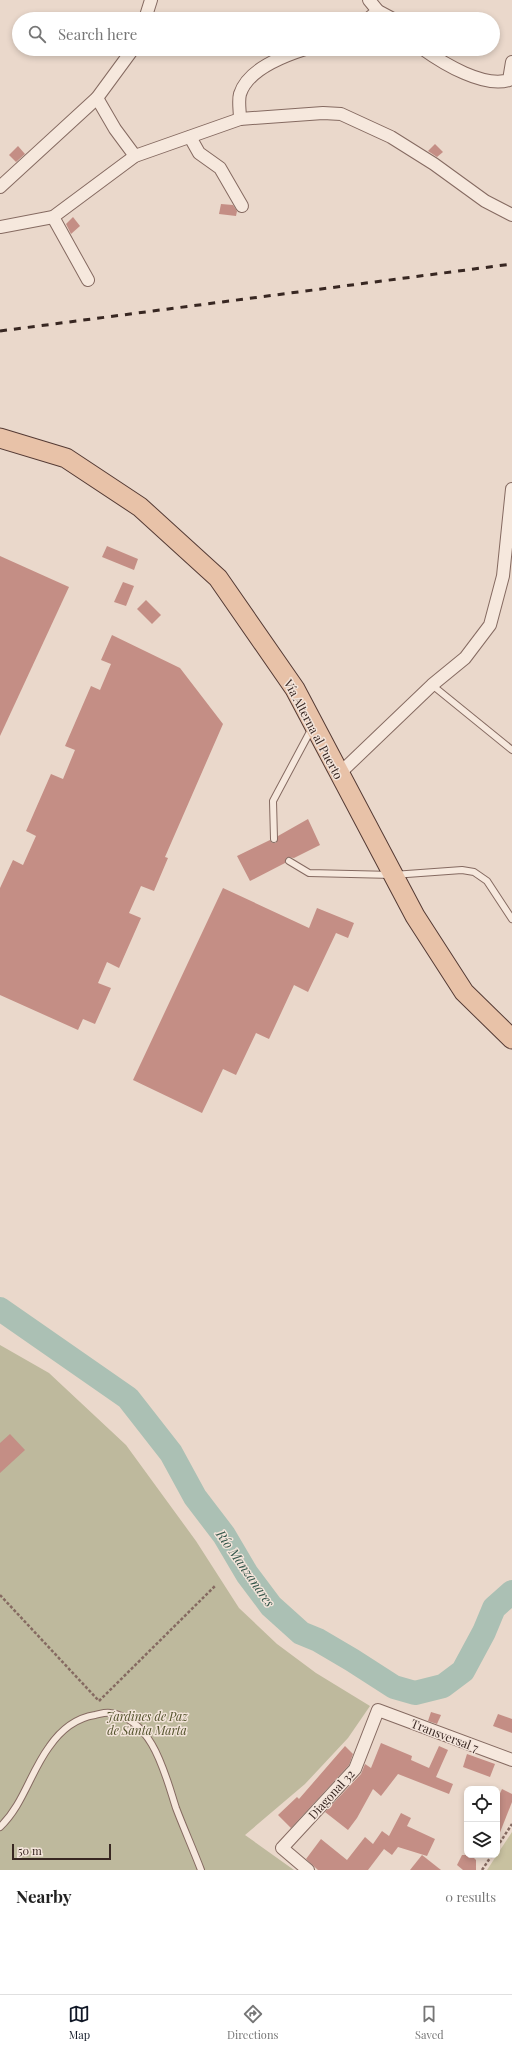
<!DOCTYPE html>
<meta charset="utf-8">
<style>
body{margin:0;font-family:"Playfair Display",serif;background:#f2f2f2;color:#222}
.controls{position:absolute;right:12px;bottom:12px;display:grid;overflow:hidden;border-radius:8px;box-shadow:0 2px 6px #0003}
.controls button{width:36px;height:36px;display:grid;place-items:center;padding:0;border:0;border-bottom:1px solid #e0e0e0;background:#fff;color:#222;font:20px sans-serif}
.scale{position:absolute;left:12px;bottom:10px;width:99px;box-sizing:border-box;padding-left:4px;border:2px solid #382722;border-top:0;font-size:11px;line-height:14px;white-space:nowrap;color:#382722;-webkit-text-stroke:3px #f3e4da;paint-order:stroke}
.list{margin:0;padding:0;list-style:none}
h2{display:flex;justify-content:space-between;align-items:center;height:52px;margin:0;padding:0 16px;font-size:17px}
h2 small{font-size:13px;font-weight:400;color:#767676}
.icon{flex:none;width:22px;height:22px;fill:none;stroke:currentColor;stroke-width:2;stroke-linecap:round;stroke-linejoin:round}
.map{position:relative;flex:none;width:512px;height:1870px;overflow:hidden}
.search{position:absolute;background:#fff;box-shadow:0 2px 6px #0003;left:12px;right:12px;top:12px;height:44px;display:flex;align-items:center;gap:10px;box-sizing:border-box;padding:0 14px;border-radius:22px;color:#767676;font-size:15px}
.sheet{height:124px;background:#fff}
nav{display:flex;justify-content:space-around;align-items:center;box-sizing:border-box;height:56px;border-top:1px solid #e0e0e0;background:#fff;font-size:11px;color:#767676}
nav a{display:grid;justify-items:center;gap:2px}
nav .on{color:#111827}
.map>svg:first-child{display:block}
.green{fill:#c8c1a0}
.cemetery{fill:#beb99d}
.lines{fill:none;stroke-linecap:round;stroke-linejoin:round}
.river{stroke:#abc0b4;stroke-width:24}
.building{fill:#c48e85}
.service-casing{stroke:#856a61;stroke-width:8}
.minor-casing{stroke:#856a61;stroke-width:14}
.primary-casing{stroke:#543a34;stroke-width:21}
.path{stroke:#856a61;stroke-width:2.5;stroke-dasharray:3 2;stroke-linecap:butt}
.service{stroke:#f6e8dd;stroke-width:6}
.minor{stroke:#f6e8dd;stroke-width:12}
.primary{stroke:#e8c2a8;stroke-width:19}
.rail{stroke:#382722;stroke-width:3;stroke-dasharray:7 7;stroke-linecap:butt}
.labels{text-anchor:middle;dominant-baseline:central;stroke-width:3;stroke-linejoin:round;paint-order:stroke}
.street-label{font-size:12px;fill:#382722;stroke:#f3e4da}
.park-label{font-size:12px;font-style:italic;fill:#52512b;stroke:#f3e4da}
.water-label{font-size:13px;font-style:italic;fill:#34564a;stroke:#f3e4da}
</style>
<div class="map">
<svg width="512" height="1870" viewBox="0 0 512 1870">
<rect width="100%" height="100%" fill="#ead8cb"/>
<polygon class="green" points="512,1832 512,1870 487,1870"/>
<polygon class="cemetery" points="0,1345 49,1373 126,1445 196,1541 239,1608 277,1644 316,1673 370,1706 348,1738 305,1784 245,1835 294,1870 0,1870"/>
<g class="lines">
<polyline class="river" points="0,1309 128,1398 171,1453 195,1497 224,1535 247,1574 271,1606 301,1633 318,1640 352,1660 394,1687 415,1693 443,1686 463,1671 484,1632 494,1608 512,1592"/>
</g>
<g class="building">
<polygon points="435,144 443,152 437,157 428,151"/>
<polygon points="18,146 25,154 16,162 9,155"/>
<polygon points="221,204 233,205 237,211 236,216 219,214"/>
<polygon points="73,217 80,226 71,234 66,224"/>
<polygon points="107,546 138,559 134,570 102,557"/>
<polygon points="0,556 69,587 0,736"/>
<polygon points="123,582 134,586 126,606 114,602"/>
<polygon points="146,600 161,615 152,624 137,609"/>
<polygon points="112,635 180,668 223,724 165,857 168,858 154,891 141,886 129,913 141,918 119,968 107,962 98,983 111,988 95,1024 83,1019 78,1030 0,995 0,888 13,860 23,865 36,836 26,831 51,774 63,779 75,750 65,746 91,686 100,690 111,664 101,660"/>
<polygon points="308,819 320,845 294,858 287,857 285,863 250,881 237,856 270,840 272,843 276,843 278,836"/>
<polygon points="223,888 309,928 317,908 354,923 348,938 336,933 308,992 294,985 269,1039 256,1033 236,1075 223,1069 202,1113 133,1080"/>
<polygon points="10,1434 25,1450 0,1473 0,1443"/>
<polygon points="431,1712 441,1715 437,1724 428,1721"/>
<polygon points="498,1714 512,1719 512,1733 493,1726"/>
<polygon points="381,1743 412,1756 411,1760 429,1768 439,1746 448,1750 436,1777 453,1784 449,1794 398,1774 381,1796 373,1789 357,1818 348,1830 325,1812 361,1774 365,1764 371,1768"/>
<polygon points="345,1746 353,1754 349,1765 291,1828 278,1815 297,1797 299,1799"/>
<polygon points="467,1754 495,1764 490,1777 463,1767"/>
<polygon points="502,1789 512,1794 512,1802 497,1840 497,1800"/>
<polygon points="401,1813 411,1818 407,1826 435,1839 427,1856 398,1847 392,1855 384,1849 368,1870 318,1870 306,1859 321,1839 347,1860 365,1837 373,1844 382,1831 389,1836"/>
<polygon points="422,1855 441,1870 410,1870"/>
<polygon points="462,1855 471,1855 476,1860 476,1870 463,1870 457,1865"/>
</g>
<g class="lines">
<g class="service-casing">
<g id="service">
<polyline points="432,685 512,750"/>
<polyline points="274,839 273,801 312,728"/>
<polyline points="289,861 309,873 393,875 462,870 474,872 487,881 512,919"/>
<path d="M 0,1827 C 23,1805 30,1773 49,1747 C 60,1731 76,1718 95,1715 C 100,1714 106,1712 110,1713 C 153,1719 165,1774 176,1808 C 184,1829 193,1849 201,1870"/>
</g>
</g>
<g class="minor-casing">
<g id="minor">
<polyline points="369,0 378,11 393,19"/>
<polyline points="145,19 151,0"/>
<polyline points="368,19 378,11"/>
<path d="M 423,49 C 444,64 484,88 509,80 L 512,62"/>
<polyline points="97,98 115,129 135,156"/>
<path d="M 240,119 C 240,111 238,101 240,94 C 248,69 283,56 305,49"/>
<polyline points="190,137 199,153 220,168 242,206"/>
<polyline points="0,187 97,98 133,49"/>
<polyline points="53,217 88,280"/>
<polyline points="0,227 53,217 135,156 240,119 323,113 341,114 391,137 434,164 485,201 512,215"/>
<polyline points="339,774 432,685 465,658 490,625 503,576 512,489"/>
<polyline points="308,1870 282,1848 355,1769 378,1710 512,1760"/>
</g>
</g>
<g class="primary-casing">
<polyline id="primary" points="0,438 66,458 140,507 218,578 295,689 415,916 464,992 512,1039"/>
</g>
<g class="path">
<polyline points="0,1595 99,1701"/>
<polyline points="99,1701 215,1586"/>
<polyline points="497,1847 512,1824"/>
<polyline points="482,1870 492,1855"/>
</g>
<use href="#service" class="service"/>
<use href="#minor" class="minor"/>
<use href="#primary" class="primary"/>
<polyline class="rail" points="0,331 512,264"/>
</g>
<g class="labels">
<g class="street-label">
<text transform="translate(314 729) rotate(62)">Vía Alterna al Puerto</text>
<text transform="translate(445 1735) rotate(21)">Transversal 7</text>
<text transform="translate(331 1794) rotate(-48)">Diagonal 32</text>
</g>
<g class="park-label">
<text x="147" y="1716">Jardines de Paz<tspan x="147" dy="14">de Santa Marta</tspan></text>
</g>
<g class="water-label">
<text transform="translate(246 1568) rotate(55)">Río Manzanares</text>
</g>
</g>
</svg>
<div class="controls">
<button><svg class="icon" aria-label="locate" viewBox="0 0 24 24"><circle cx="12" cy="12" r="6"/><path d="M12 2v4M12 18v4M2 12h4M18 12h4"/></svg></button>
<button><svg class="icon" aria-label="layers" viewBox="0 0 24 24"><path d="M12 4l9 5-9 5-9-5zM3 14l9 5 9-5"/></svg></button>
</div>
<div class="scale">50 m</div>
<div class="search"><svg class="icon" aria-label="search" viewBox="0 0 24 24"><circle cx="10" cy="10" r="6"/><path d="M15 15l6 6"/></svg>Search here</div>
</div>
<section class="sheet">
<h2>Nearby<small>0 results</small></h2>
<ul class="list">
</ul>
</section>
<nav>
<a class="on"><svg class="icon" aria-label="map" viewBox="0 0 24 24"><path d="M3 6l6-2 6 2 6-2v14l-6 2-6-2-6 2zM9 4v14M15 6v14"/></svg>Map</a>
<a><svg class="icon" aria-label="directions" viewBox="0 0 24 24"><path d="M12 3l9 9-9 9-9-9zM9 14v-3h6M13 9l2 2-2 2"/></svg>Directions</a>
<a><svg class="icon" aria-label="saved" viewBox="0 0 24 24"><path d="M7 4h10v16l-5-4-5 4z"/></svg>Saved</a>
</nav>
